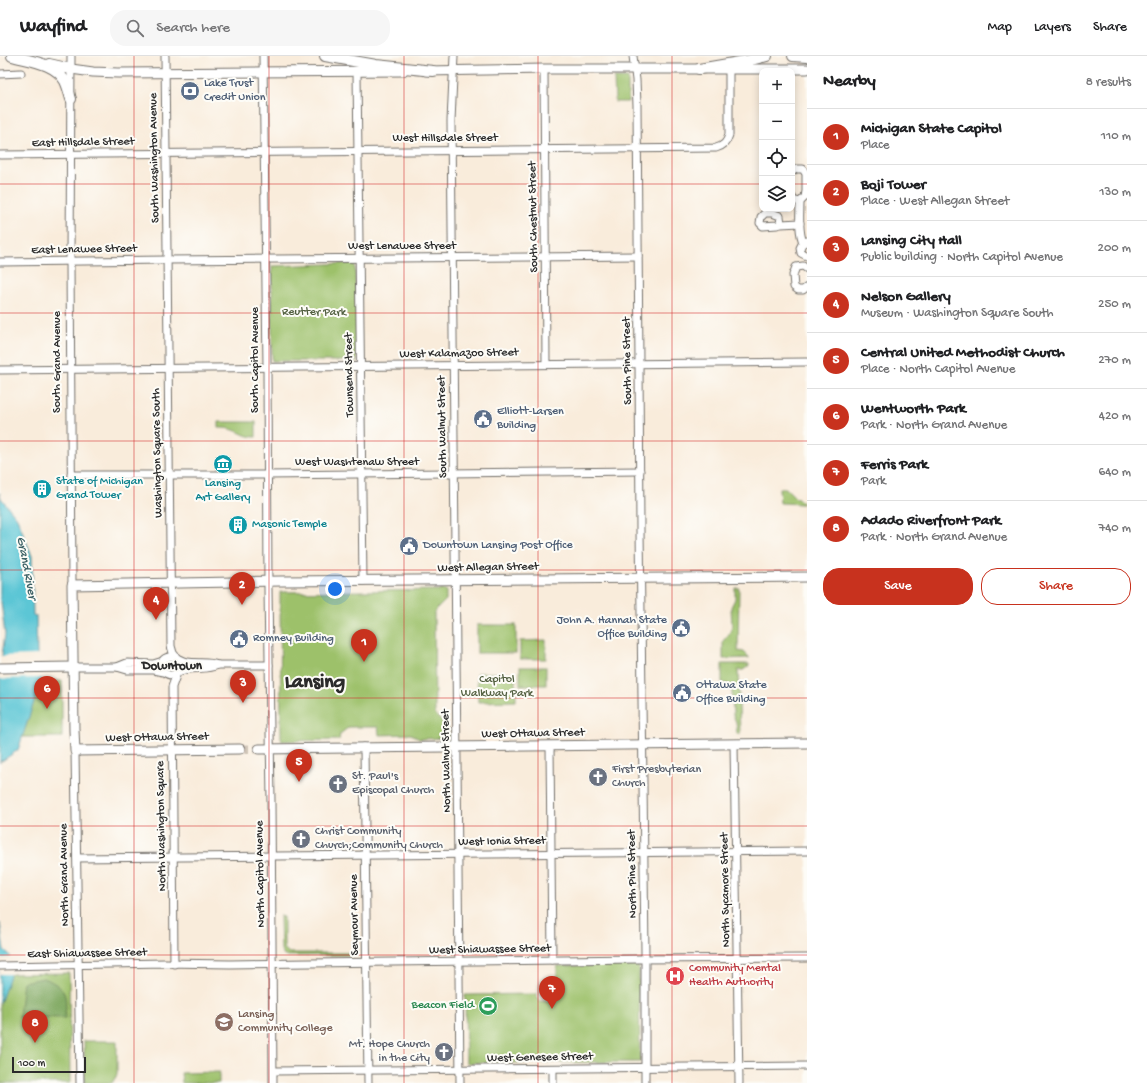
<!DOCTYPE html>
<meta charset="utf-8">
<style>
body{margin:0;font-family:"Gochi Hand",sans-serif;background:#f6f6f6;color:#202124}
.controls{position:absolute;right:12px;top:12px;display:grid;overflow:hidden;border-radius:8px;box-shadow:0 2px 10px #0003}
.controls button{width:36px;height:36px;display:grid;place-items:center;padding:0;border:0;border-bottom:1px solid #e0e0e0;background:#fff;color:#202124;font:20px sans-serif}
.scale{position:absolute;left:12px;bottom:10px;width:74px;box-sizing:border-box;padding-left:4px;border:2px solid #2b2b2b;border-top:0;font-size:11px;line-height:14px;white-space:nowrap;color:#2b2b2b;-webkit-text-stroke:3px #fdfcf7;paint-order:stroke}
.you{position:absolute;left:335px;top:533px;width:14px;height:14px;margin:-10px;border:3px solid #fff;border-radius:50%;background:#1a73e8;box-shadow:0 0 0 6px #1a73e833}
.badge{display:grid;place-items:center;width:26px;height:26px;border-radius:50%;background:#c8321e;color:#fff;font-size:13px;font-weight:700}
.pin{position:absolute;translate:-50% -33px;filter:drop-shadow(0 1px 2px #0008)}
.pin::after{content:'';position:absolute;top:21px;width:14px;height:12px;background:inherit;clip-path:polygon(0 0,100% 0,50% 100%)}
.list{margin:0;padding:0;list-style:none}
h2{display:flex;justify-content:space-between;align-items:center;height:52px;margin:0;padding:0 16px;font-size:17px}
h2 small{font-size:13px;font-weight:400;color:#757577}
.list li{display:grid;grid-template-columns:26px 1fr auto;gap:12px;align-items:center;box-sizing:border-box;height:56px;padding:0 16px;border-top:1px solid #e0e0e0}
.list b{display:block;font-size:15px;white-space:nowrap}
.list p{margin:0;font-size:13px;white-space:nowrap;color:#757577}
.list em{font-size:13px;font-style:normal;color:#757577}
.actions{display:flex;gap:8px;padding:12px 16px}
.actions a{flex:1;padding:9px 0;border:1px solid #c8321e;border-radius:16px;text-align:center;font-size:14px;color:#c8321e}
.actions .main{background:#c8321e;color:#fff}
.icon{flex:none;width:22px;height:22px;fill:none;stroke:currentColor;stroke-width:2;stroke-linecap:round;stroke-linejoin:round}
.map{position:relative;flex:none;width:807px;height:1027px;overflow:hidden}
header{display:flex;align-items:center;gap:24px;box-sizing:border-box;height:56px;padding:0 20px;background:#fff;border-bottom:1px solid #e0e0e0}
header strong{font-size:19px}
nav{display:flex;gap:22px;margin-inline-start:auto;font-size:14px}
.search{width:280px;height:36px;background:#f6f6f6;display:flex;align-items:center;gap:10px;box-sizing:border-box;padding:0 14px;border-radius:16px;color:#757577;font-size:15px}
main{display:flex}
aside{flex:1;background:#fff}
.map>svg:first-child{display:block}
.green{fill:#9dc16a;stroke:#64764a}
.forest{fill:#7ea75e;stroke:#546944}
.water{fill:#5bc6d5;stroke:#437880}
.pier{fill:#f9ecdb}
.lines{fill:none;stroke-linecap:round;stroke-linejoin:round}
.major-tunnel{stroke:#d0c5b8;stroke-width:9;stroke-dasharray:9 4.5;stroke-linecap:butt}
.minor-casing{stroke:#736f69;stroke-width:9}
.major-casing{stroke:#736f69;stroke-width:11}
.highway-casing{stroke:#736f69;stroke-width:12}
.minor{stroke:#fff;stroke-width:7}
.major{stroke:#fff;stroke-width:9}
.highway{stroke:#fff;stroke-width:10}
.grid{fill:none;stroke:#d62828;stroke-width:1;stroke-opacity:0.55}
.labels{text-anchor:middle;dominant-baseline:central;stroke-width:4;stroke-linejoin:round;paint-order:stroke}
.service-label{font-size:12px;fill:#4e5e75;stroke:#fdfcf7;text-anchor:start}
.street-label{font-size:12px;fill:#2b2b2b;stroke:#fdfcf7}
.park-label{font-size:12px;fill:#536041;stroke:#fdfcf7}
.culture-label{font-size:12px;fill:#0d838f;stroke:#fdfcf7;text-anchor:start}
.worship-label{font-size:12px;fill:#5b616d;stroke:#fdfcf7;text-anchor:start}
.health-label{font-size:12px;fill:#be3a42;stroke:#fdfcf7;text-anchor:start}
.leisure-label{font-size:12px;fill:#27864d;stroke:#fdfcf7;text-anchor:end}
.education-label{font-size:12px;fill:#785e54;stroke:#fdfcf7;text-anchor:start}
.water-label{font-size:13px;font-style:italic;fill:#3c6166;stroke:#fdfcf7}
.neighbourhood-label{font-size:13px;font-weight:bold;fill:#2b2b2b;stroke:#fdfcf7}
.town-label{font-size:20px;font-weight:bold;fill:#2b2b2b;stroke:#fdfcf7}
</style>
<header>
<strong>Wayfind</strong>
<div class="search"><svg class="icon" aria-label="search" viewBox="0 0 24 24"><circle cx="10" cy="10" r="6"/><path d="M15 15l6 6"/></svg>Search here</div>
<nav><a>Map</a><a>Layers</a><a>Share</a></nav>
</header>
<main>
<div class="map">
<svg width="807" height="1027" viewBox="0 0 807 1027">
<rect width="100%" height="100%" fill="#fdfcf7"/>
<filter id="ink" filterUnits="userSpaceOnUse"><feTurbulence type="fractalNoise" baseFrequency=".025" numOctaves="2"/><feDisplacementMap in="SourceGraphic" scale="8" xChannelSelector="R" yChannelSelector="G"/><feConvolveMatrix kernelMatrix="1 2 1 2 8 2 1 2 1" color-interpolation-filters="sRGB"/></filter>
<filter id="wash" filterUnits="userSpaceOnUse"><feTurbulence type="fractalNoise" baseFrequency=".012" numOctaves="4" result="noise"/><feDisplacementMap in="SourceGraphic" scale="16" xChannelSelector="R" yChannelSelector="G"/><feGaussianBlur stdDeviation="0.9" result="paint"/><feColorMatrix in="noise" values="0 0 0 0 0 0 0 0 0 0 0 0 0 0 0 0 0 1.4 0 .05"/><feComposite in="paint" operator="in"/></filter>
<g filter="url(#wash)">
<rect width="100%" height="100%" fill="#f9ecdb"/>
<g class="green">
<polygon points="614,22 628,22 628,46 615,46"/>
<polygon points="355,207 357,305 272,305 272,210"/>
<path d="M 219,366 L 256,366 L 256,381 C 244,381 240,375 230,373 C 226,372 223,372 219,372 Z"/>
<polygon points="779,432 786,432 796,442 803,446 802,448 780,447"/>
<polygon points="735,532 739,532 738,595 744,596 749,601 749,602 723,603 723,585 729,578 732,571 731,551 735,543"/>
<polygon points="446,534 446,544 434,556 435,659 448,671 449,682 419,683 411,678 379,679 378,671 349,671 340,678 339,684 281,685 280,536"/>
<rect x="477" y="569" width="39" height="28"/>
<polygon points="546,584 546,603 520,603 520,585"/>
<polygon points="722,608 749,608 749,610 743,614 738,614 740,678 737,678 736,666 733,659 732,636 729,629 722,626"/>
<rect x="520" y="611" width="26" height="18"/>
<polygon points="477,617 516,617 516,645 478,646"/>
<polygon points="41,625 62,625 62,681 22,681"/>
<polygon points="280,860 284,861 284,892 289,897 351,897 352,899 284,900 281,895"/>
<polygon points="639,909 640,1006 466,1007 465,939 537,938 537,942 540,945 557,946 557,910"/>
<polygon points="69,917 70,1027 0,1027 0,947 10,918"/>
<polygon points="84,985 117,985 117,1019 112,1027 85,1027"/>
<polygon points="220,1016 219,1019 219,1027 182,1027 181,1017"/>
</g>
<path class="forest" d="M 44,922 C 67,932 67,938 65,962 L 19,961 L 23,926 Z"/>
<g class="water">
<polygon points="0,437 1,442 17,462 32,500 33,559 36,560 37,599 41,625 18,694 2,705 1,704 0,707 0,614 5,578 1,545 0,543"/>
<polygon points="0,867 4,894 10,899 10,920 0,947"/>
</g>
<g class="pier">
<polygon points="39,599 43,624 41,624 41,622 0,623 0,600"/>
<polygon points="12,901 12,918 0,918 0,902"/>
</g>
</g>
<g filter="url(#ink)">
<g class="lines">
<polyline class="major-tunnel" points="240,693 259,693"/>
<g class="minor-casing">
<g id="minor">
<polyline points="71,0 70,205 72,529"/>
<polyline points="165,0 171,590 173,597 177,602"/>
<polyline points="263,0 267,311 268,533 271,745 273,1027"/>
<polyline points="454,0 451,65 460,1027"/>
<polyline points="633,0 636,24 637,49 639,307 640,474 645,896 645,1027"/>
<polyline points="544,13 546,308"/>
<polyline points="357,16 363,525"/>
<polyline points="0,18 21,17"/>
<path d="M 0,99 L 716,92 C 724,90 727,86 729,79 L 729,13"/>
<path d="M 792,116 L 796,113 L 803,113 L 806,118 L 806,135 L 805,141 L 800,146 C 800,158 798,175 803,186"/>
<polyline points="792,141 793,144 800,146"/>
<polyline points="781,168 780,160 772,157 765,157 761,161 760,167 763,170 777,169 781,168 800,167"/>
<polyline points="807,185 802,188 800,192 801,197 807,200"/>
<polyline points="0,206 167,204 638,200"/>
<polyline points="807,213 803,210 796,211 793,219 794,231 798,234 803,234 807,231"/>
<polyline points="0,314 807,306"/>
<polyline points="71,419 267,419 640,415"/>
<path d="M 178,603 C 183,610 180,617 172,619 C 160,619 157,603 169,601 C 175,599 180,605 187,606 C 198,608 207,605 218,609"/>
<polyline points="73,611 117,611 127,607 153,608 163,605"/>
<polyline points="117,611 127,614 153,614 163,616"/>
<path d="M 178,616 C 191,610 205,615 218,609 L 269,609"/>
<polyline points="734,688 739,1027"/>
<polyline points="550,690 552,904"/>
<polyline points="364,691 368,1027"/>
<polyline points="75,695 80,1027"/>
<polyline points="77,802 807,795"/>
<polyline points="174,908 172,631 177,617"/>
<polyline points="0,910 165,907 230,908 638,903 807,902"/>
<polyline points="553,1013 553,1027"/>
<polyline points="274,1015 807,1010"/>
</g>
</g>
<g class="major-casing">
<g id="major">
<polyline points="71,13 93,16 118,17 403,15"/>
<polyline points="426,15 544,13 807,13"/>
<polyline points="0,612 73,611"/>
<polyline points="240,693 75,695 74,674 72,529 281,525 807,521"/>
<polyline points="259,693 807,687"/>
</g>
</g>
<g class="highway-casing">
<g id="highway">
<path d="M 12,0 C 30,5 55,7 65,25 C 68,31 69,37 71,43"/>
<polyline points="325,0 376,9 433,15"/>
<polyline points="793,0 807,1"/>
<polyline points="49,8 71,13"/>
<polyline points="699,13 751,4 767,0"/>
</g>
</g>
<use href="#minor" class="minor"/>
<use href="#major" class="major"/>
<use href="#highway" class="highway"/>
</g>
</g>
<path class="grid" d="M 134,0 L 134,1027M 269,0 L 269,1027M 404,0 L 404,1027M 538,0 L 538,1027M 672,0 L 672,1027M 0,128 L 762,128M 792,128 L 807,128M 0,257 L 807,257M 0,385 L 807,385M 0,514 L 807,514M 0,642 L 807,642M 0,770 L 807,770M 0,899 L 807,899"/>
<defs>
<g id="bank-disc" transform="scale(1)"><circle r="9.5" fill="#5c6f8a" stroke="#fdfcf7"/><path d="M-6-4H6V4H-6ZM0-2.3a2.3 2.3 0 1 0 0 4.6a2.3 2.3 0 1 0 0-4.6Z" fill="#fff"/></g>
<g id="civic-disc" transform="scale(1)"><circle r="9.5" fill="#5c6f8a" stroke="#fdfcf7"/><path d="M-.6-6.5H3V-4.5H.6V-3L4-1V1h2V6H-6V1h2V-1L-.6-3ZM-1.2 2.5V6h2.4V2.5Z" fill="#fff"/></g>
<g id="museum-disc" transform="scale(1)"><circle r="9.5" fill="#0f9aa8" stroke="#fdfcf7"/><path d="M0-6L6-3V-2H-6V-3ZM-5-1h2V3h-2ZM-1-1h2V3h-2ZM3-1h2V3H3ZM-6 4H6V6H-6Z" fill="#fff"/></g>
<g id="building-disc" transform="scale(1)"><circle r="9.5" fill="#0f9aa8" stroke="#fdfcf7"/><path d="M-4-6H4V6H1V3H-1V6H-4ZM-2.5-4.3h1.7v1.8h-1.7ZM.8-4.3h1.7v1.8H.8ZM-2.5-1h1.7V.8h-1.7ZM.8-1h1.7V.8H.8Z" fill="#fff"/></g>
<g id="church-disc" transform="scale(1)"><circle r="9.5" fill="#6b7280" stroke="#fdfcf7"/><path d="M-1.2-6h2.4v3.5h3.3v2.4h-3.3V6h-2.4V-.1h-3.3v-2.4h3.3Z" fill="#fff"/></g>
<g id="hospital-disc" transform="scale(1)"><circle r="9.5" fill="#e0444e" stroke="#fdfcf7"/><path d="M-5-5h3v3.5h4V-5h3V5h-3V1.5h-4V5h-3Z" fill="#fff"/></g>
<g id="stadium-disc" transform="scale(1)"><circle r="9.5" fill="#2e9e5b" stroke="#fdfcf7"/><path d="M0-5a6.5 5 0 1 0 0 10a6.5 5 0 1 0 0-10ZM-3.5-1.8h7v3.6h-7Z" fill="#fff"/></g>
<g id="university-disc" transform="scale(1)"><circle r="9.5" fill="#8d6e63" stroke="#fdfcf7"/><path d="M0-5L7-2L0 1L-7-2ZM-4 1L0 2.5L4 1V4Q0 6-4 4Z" fill="#fff"/></g>
</defs>
<g fill-rule="evenodd">
<use href="#bank-disc" x="190" y="35"/>
<use href="#civic-disc" x="483" y="363"/>
<use href="#museum-disc" x="223" y="408"/>
<use href="#building-disc" x="42" y="433"/>
<use href="#building-disc" x="238" y="469"/>
<use href="#civic-disc" x="409" y="490"/>
<use href="#civic-disc" x="681" y="572"/>
<use href="#civic-disc" x="239" y="583"/>
<use href="#civic-disc" x="682" y="637"/>
<use href="#church-disc" x="598" y="721"/>
<use href="#church-disc" x="338" y="728"/>
<use href="#church-disc" x="301" y="783"/>
<use href="#hospital-disc" x="675" y="920"/>
<use href="#stadium-disc" x="488" y="950"/>
<use href="#university-disc" x="224" y="966"/>
<use href="#church-disc" x="444" y="996"/>
</g>
<g class="labels">
<g class="service-label">
<text x="204" y="28">Lake Trust<tspan x="204" dy="14">Credit Union</tspan></text>
<text x="497" y="356">Elliott-Larsen<tspan x="497" dy="14">Building</tspan></text>
<text x="423" y="490">Downtown Lansing Post Office</text>
<text x="667" y="565" text-anchor="end">John A. Hannah State<tspan x="667" dy="14">Office Building</tspan></text>
<text x="253" y="583">Romney Building</text>
<text x="696" y="630">Ottawa State<tspan x="696" dy="14">Office Building</tspan></text>
</g>
<g class="street-label">
<text x="445" y="83">West Hillsdale Street</text>
<text transform="translate(83 87) rotate(-1)">East Hillsdale Street</text>
<text transform="translate(155 102) rotate(-91)">South Washington Avenue</text>
<text transform="translate(534 161) rotate(-91)">South Chestnut Street</text>
<text x="402" y="191">West Lenawee Street</text>
<text transform="translate(84 194) rotate(-1)">East Lenawee Street</text>
<text transform="translate(459 298) rotate(-1)">West Kalamazoo Street</text>
<text transform="translate(256 304) rotate(-90)">South Capitol Avenue</text>
<text transform="translate(628 305) rotate(-91)">South Pine Street</text>
<text transform="translate(58 306) rotate(-90)">South Grand Avenue</text>
<text transform="translate(350 319) rotate(-91)">Townsend Street</text>
<text transform="translate(443 371) rotate(-91)">South Walnut Street</text>
<text transform="translate(158 397) rotate(-91)">Washington Square South</text>
<text x="357" y="407">West Washtenaw Street</text>
<text transform="translate(488 512) rotate(-1)">West Allegan Street</text>
<text transform="translate(533 678) rotate(-1)">West Ottawa Street</text>
<text transform="translate(157 682) rotate(-1)">West Ottawa Street</text>
<text transform="translate(447 705) rotate(-91)">North Walnut Street</text>
<text transform="translate(162 770) rotate(-91)">North Washington Square</text>
<text transform="translate(502 786) rotate(-1)">West Ionia Street</text>
<text transform="translate(261 818) rotate(-91)">North Capitol Avenue</text>
<text transform="translate(633 818) rotate(-91)">North Pine Street</text>
<text transform="translate(65 819) rotate(-91)">North Grand Avenue</text>
<text transform="translate(726 834) rotate(-91)">North Sycamore Street</text>
<text transform="translate(355 859) rotate(-91)">Seymour Avenue</text>
<text transform="translate(490 894) rotate(-1)">West Shiawassee Street</text>
<text transform="translate(87 898) rotate(-1)">East Shiawassee Street</text>
<text transform="translate(540 1002) rotate(-1)">West Genesee Street</text>
</g>
<g class="park-label">
<text x="314" y="257">Reutter Park</text>
<text x="497" y="624">Capitol<tspan x="497" dy="14">Walkway Park</tspan></text>
</g>
<g class="culture-label">
<text x="56" y="426">State of Michigan<tspan x="56" dy="14">Grand Tower</tspan></text>
<text x="223" y="428" text-anchor="middle">Lansing<tspan x="223" dy="14">Art Gallery</tspan></text>
<text x="252" y="469">Masonic Temple</text>
</g>
<g class="worship-label">
<text x="612" y="714">First Presbyterian<tspan x="612" dy="14">Church</tspan></text>
<text x="352" y="721">St. Paul's<tspan x="352" dy="14">Episcopal Church</tspan></text>
<text x="315" y="776">Christ Community<tspan x="315" dy="14">Church;Community Church</tspan></text>
<text x="430" y="989" text-anchor="end">Mt. Hope Church<tspan x="430" dy="14">in the City</tspan></text>
</g>
<g class="health-label">
<text x="689" y="913">Community Mental<tspan x="689" dy="14">Health Authority</tspan></text>
</g>
<g class="leisure-label">
<text x="474" y="950">Beacon Field</text>
</g>
<g class="education-label">
<text x="238" y="959">Lansing<tspan x="238" dy="14">Community College</tspan></text>
</g>
<g class="water-label">
<text transform="translate(26 512) rotate(79)">Grand River</text>
</g>
<g class="neighbourhood-label">
<text x="172" y="610">Downtown</text>
</g>
<g class="town-label">
<text x="315" y="627">Lansing</text>
</g>
</g>
</svg>
<div class="controls">
<button>+</button>
<button>−</button>
<button><svg class="icon" aria-label="locate" viewBox="0 0 24 24"><circle cx="12" cy="12" r="6"/><path d="M12 2v4M12 18v4M2 12h4M18 12h4"/></svg></button>
<button><svg class="icon" aria-label="layers" viewBox="0 0 24 24"><path d="M12 4l9 5-9 5-9-5zM3 14l9 5 9-5"/></svg></button>
</div>
<div class="scale">100 m</div>
<div class="you"></div>
<div class="pin badge" style="left:364px;top:606px">1</div>
<div class="pin badge" style="left:242px;top:549px">2</div>
<div class="pin badge" style="left:243px;top:647px">3</div>
<div class="pin badge" style="left:156px;top:564px">4</div>
<div class="pin badge" style="left:299px;top:726px">5</div>
<div class="pin badge" style="left:47px;top:653px">6</div>
<div class="pin badge" style="left:552px;top:953px">7</div>
<div class="pin badge" style="left:35px;top:987px">8</div>
</div>
<aside>
<h2>Nearby<small>8 results</small></h2>
<ul class="list">
<li><span class="badge">1</span><div><b>Michigan State Capitol</b><p>Place</p></div><em>110 m</em></li>
<li><span class="badge">2</span><div><b>Boji Tower</b><p>Place · West Allegan Street</p></div><em>130 m</em></li>
<li><span class="badge">3</span><div><b>Lansing City Hall</b><p>Public building · North Capitol Avenue</p></div><em>200 m</em></li>
<li><span class="badge">4</span><div><b>Nelson Gallery</b><p>Museum · Washington Square South</p></div><em>250 m</em></li>
<li><span class="badge">5</span><div><b>Central United Methodist Church</b><p>Place · North Capitol Avenue</p></div><em>270 m</em></li>
<li><span class="badge">6</span><div><b>Wentworth Park</b><p>Park · North Grand Avenue</p></div><em>420 m</em></li>
<li><span class="badge">7</span><div><b>Ferris Park</b><p>Park</p></div><em>640 m</em></li>
<li><span class="badge">8</span><div><b>Adado Riverfront Park</b><p>Park · North Grand Avenue</p></div><em>740 m</em></li>
</ul>
<div class="actions"><a class="main">Save</a><a>Share</a></div>
</aside>
</main>
